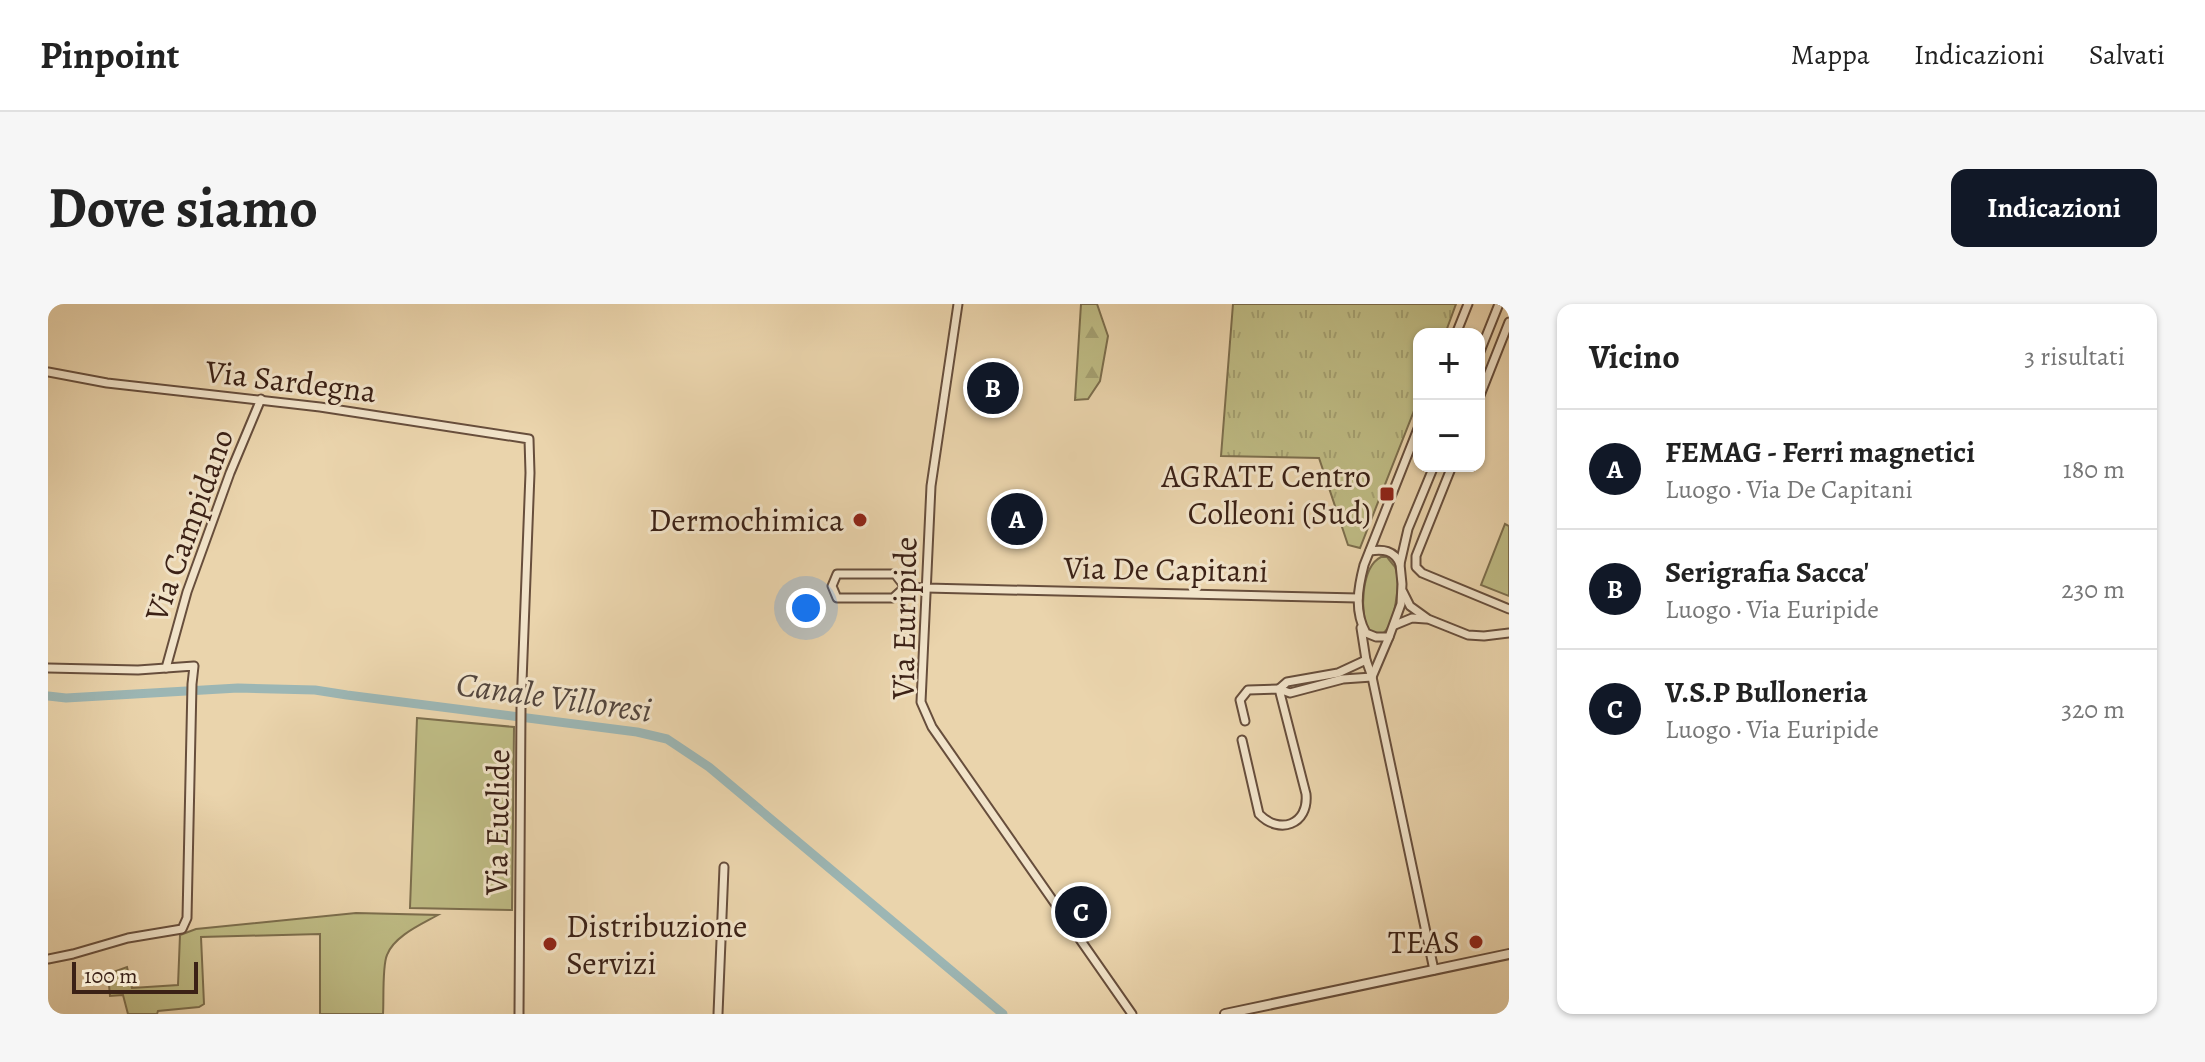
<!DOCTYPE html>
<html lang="it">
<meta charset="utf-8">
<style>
body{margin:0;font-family:Alegreya,serif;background:#f6f6f6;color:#222}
.controls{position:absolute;right:24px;top:24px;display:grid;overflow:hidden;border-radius:16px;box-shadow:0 2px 6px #0004}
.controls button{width:72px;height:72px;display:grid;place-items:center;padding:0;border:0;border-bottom:2px solid #e0e0e0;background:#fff;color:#222;font:40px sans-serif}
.scale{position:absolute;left:24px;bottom:20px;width:126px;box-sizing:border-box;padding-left:8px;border:4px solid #3b2116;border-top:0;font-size:22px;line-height:28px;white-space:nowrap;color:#3b2116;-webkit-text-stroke:6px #f1e3c9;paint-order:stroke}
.you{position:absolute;left:758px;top:304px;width:28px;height:28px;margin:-20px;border:6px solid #fff;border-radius:50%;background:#1a73e8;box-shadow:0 0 0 12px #1a73e833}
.badge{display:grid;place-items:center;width:52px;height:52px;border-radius:50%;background:#111827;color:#fff;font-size:26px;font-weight:700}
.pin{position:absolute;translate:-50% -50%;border:4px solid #fff;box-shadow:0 2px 8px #0006}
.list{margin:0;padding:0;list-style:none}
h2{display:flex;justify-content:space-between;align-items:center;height:104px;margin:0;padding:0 32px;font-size:34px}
h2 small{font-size:26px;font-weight:400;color:#767676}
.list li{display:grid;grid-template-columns:52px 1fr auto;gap:24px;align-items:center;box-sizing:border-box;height:120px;padding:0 32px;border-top:2px solid #e0e0e0}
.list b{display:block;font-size:30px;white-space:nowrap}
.list p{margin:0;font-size:26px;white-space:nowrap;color:#767676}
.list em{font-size:26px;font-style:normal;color:#767676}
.map{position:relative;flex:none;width:1461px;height:710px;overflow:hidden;border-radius:16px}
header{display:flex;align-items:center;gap:48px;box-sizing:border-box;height:112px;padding:0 40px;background:#fff;border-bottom:2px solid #e0e0e0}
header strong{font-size:38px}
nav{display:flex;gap:44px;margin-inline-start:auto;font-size:28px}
.intro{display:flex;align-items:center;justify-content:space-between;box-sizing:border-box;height:192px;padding:0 48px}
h1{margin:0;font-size:56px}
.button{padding:20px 36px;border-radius:16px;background:#111827;color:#fff;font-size:28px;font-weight:700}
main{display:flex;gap:48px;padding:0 48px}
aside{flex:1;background:#fff;border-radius:16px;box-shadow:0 2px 6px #0004}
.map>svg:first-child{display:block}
.green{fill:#bebb84;stroke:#7c6e4d;stroke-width:2}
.forest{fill:url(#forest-firs);stroke:#7c6e4d;stroke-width:2}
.park{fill:url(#park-tufts);stroke:#7c6e4d;stroke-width:2}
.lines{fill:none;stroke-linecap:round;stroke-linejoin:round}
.canal{stroke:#9cb6b4;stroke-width:9}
.minor-casing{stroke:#674e3c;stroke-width:11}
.tertiary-casing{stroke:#674e3c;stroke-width:12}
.minor{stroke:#f1e3c9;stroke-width:7}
.tertiary{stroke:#f1e3c9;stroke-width:8}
.poi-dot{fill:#8f2418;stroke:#f1e3c9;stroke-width:3}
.labels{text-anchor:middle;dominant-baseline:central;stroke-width:6;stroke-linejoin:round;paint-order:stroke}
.street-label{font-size:32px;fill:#3b2116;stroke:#f1e3c9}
.poi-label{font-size:32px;fill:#3b2116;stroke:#f1e3c9;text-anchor:end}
.water-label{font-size:34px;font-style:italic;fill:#53463e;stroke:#f1e3c9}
</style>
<header>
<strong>Pinpoint</strong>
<nav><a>Mappa</a><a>Indicazioni</a><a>Salvati</a></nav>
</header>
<div class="intro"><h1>Dove siamo</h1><a class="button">Indicazioni</a></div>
<main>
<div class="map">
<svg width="1461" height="710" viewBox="0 0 1461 710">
<defs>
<pattern id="forest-firs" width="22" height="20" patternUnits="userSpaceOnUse" patternTransform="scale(2)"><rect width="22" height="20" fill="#bebb84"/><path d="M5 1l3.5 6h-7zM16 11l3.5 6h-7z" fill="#a4a071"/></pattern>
<pattern id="park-tufts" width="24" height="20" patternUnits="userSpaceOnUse" patternTransform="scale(2)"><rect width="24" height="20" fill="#bebb84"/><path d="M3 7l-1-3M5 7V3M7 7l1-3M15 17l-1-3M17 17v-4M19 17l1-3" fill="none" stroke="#a4a071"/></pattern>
</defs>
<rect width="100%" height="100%" fill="#ead4ac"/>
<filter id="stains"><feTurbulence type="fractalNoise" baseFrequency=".0025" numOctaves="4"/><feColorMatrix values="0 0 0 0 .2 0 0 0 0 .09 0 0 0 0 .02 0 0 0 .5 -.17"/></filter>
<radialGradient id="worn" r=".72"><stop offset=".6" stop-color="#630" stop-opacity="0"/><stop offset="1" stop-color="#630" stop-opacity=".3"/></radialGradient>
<g class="green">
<polygon points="1457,220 1461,222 1461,292 1433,281"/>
<path d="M 1333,253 L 1339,253 C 1341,256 1345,260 1347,263 C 1353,278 1347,322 1334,330 L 1321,327 C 1311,310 1313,263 1333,253 Z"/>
<polygon points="369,414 466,423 464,606 362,604"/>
<path d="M 308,609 L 390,611 C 374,620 346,632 339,651 C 334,662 336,697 335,710 L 272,710 L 272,630 L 153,633 L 156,700 L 151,703 L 110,707 L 109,710 L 80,710 L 75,691 L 62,692 L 60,670 L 79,663 L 84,684 L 130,681 L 132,631 L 148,625 Z"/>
</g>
<polygon class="forest" points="1033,0 1049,0 1060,32 1052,77 1040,95 1027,96"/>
<polygon class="park" points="1185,0 1408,0 1397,30 1371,30 1371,94 1312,244 1300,241 1271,154 1173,152"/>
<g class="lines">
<polyline class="canal" points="0,392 18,394 190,384 267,386 299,391 589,428 619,435 661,463 955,710"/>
<g class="minor-casing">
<g id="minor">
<polyline points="910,0 883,182 873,398 884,423 1084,710"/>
<polyline points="1408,30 1420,0"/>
<polyline points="1431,50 1451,0"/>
<polyline points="0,68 59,79 272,103 481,135 482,169 473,404 471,710"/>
<polyline points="1431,94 1461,18"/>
<path d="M 1371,122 L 1316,261 C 1310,284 1306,307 1318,329 L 1328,333 L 1341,333 L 1353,300 L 1354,280 L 1352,260 L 1360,225 L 1386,162"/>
<polyline points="1404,162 1368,252 1368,263 1374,269 1461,305"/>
<path d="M 1322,247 C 1335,245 1346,246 1352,260"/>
<polyline points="857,283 845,294 789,294 784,282 789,270 847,270 857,283 878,284 1310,294"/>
<polyline points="1355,288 1362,302 1380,315 1420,331 1436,332 1461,329"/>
<polyline points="1347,321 1364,314 1378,315"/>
<polyline points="1313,324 1318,356 1324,373 1386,666"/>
<polyline points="0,364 90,366 146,362 144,380 139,614 134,625 80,634 25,650 0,655"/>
<polyline points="118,364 139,288 182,169 213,95"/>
<polyline points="1324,373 1341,333"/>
<polyline points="1231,385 1242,389 1295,375 1324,373"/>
<polyline points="1231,385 1239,378 1290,369 1318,356"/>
<path d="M 1194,436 L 1211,510 C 1231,531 1261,521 1258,490 L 1231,385 L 1200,386 L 1192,396 L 1197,417"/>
<polyline points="670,710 676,563"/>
</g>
</g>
<g class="tertiary-casing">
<polyline id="tertiary" points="1177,710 1461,650"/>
</g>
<use href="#minor" class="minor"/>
<use href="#tertiary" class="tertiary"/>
</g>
<g class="poi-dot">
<rect x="1331" y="182" width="16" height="16" rx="4"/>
<circle cx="812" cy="216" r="8"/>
<circle cx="1428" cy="638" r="8"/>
<circle cx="502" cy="640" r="8"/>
</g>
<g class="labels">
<g class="street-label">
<text transform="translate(243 77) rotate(7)">Via Sardegna</text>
<text transform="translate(141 221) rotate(-70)">Via Campidano</text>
<text transform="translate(1118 265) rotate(1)">Via De Capitani</text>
<text transform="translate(856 314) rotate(-89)">Via Euripide</text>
<text transform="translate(449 518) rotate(-89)">Via Euclide</text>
</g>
<g class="poi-label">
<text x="1323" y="172">AGRATE Centro<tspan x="1323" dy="37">Colleoni (Sud)</tspan></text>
<text x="796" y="216">Dermochimica</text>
<text x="518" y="622" text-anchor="start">Distribuzione<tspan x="518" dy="37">Servizi</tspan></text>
<text x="1412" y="638">TEAS</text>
</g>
<g class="water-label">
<text transform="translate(506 393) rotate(8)">Canale Villoresi</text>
</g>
</g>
<rect width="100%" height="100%" filter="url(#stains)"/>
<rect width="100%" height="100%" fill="url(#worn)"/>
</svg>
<div class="controls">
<button>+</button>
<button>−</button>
</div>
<div class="scale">100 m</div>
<div class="you"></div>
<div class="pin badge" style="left:969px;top:215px">A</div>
<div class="pin badge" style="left:945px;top:84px">B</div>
<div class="pin badge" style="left:1033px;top:608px">C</div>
</div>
<aside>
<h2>Vicino<small>3 risultati</small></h2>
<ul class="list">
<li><span class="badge">A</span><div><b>FEMAG - Ferri magnetici</b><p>Luogo · Via De Capitani</p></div><em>180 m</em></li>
<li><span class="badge">B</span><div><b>Serigrafia Sacca'</b><p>Luogo · Via Euripide</p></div><em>230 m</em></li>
<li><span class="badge">C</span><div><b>V.S.P Bulloneria</b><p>Luogo · Via Euripide</p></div><em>320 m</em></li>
</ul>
</aside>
</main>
